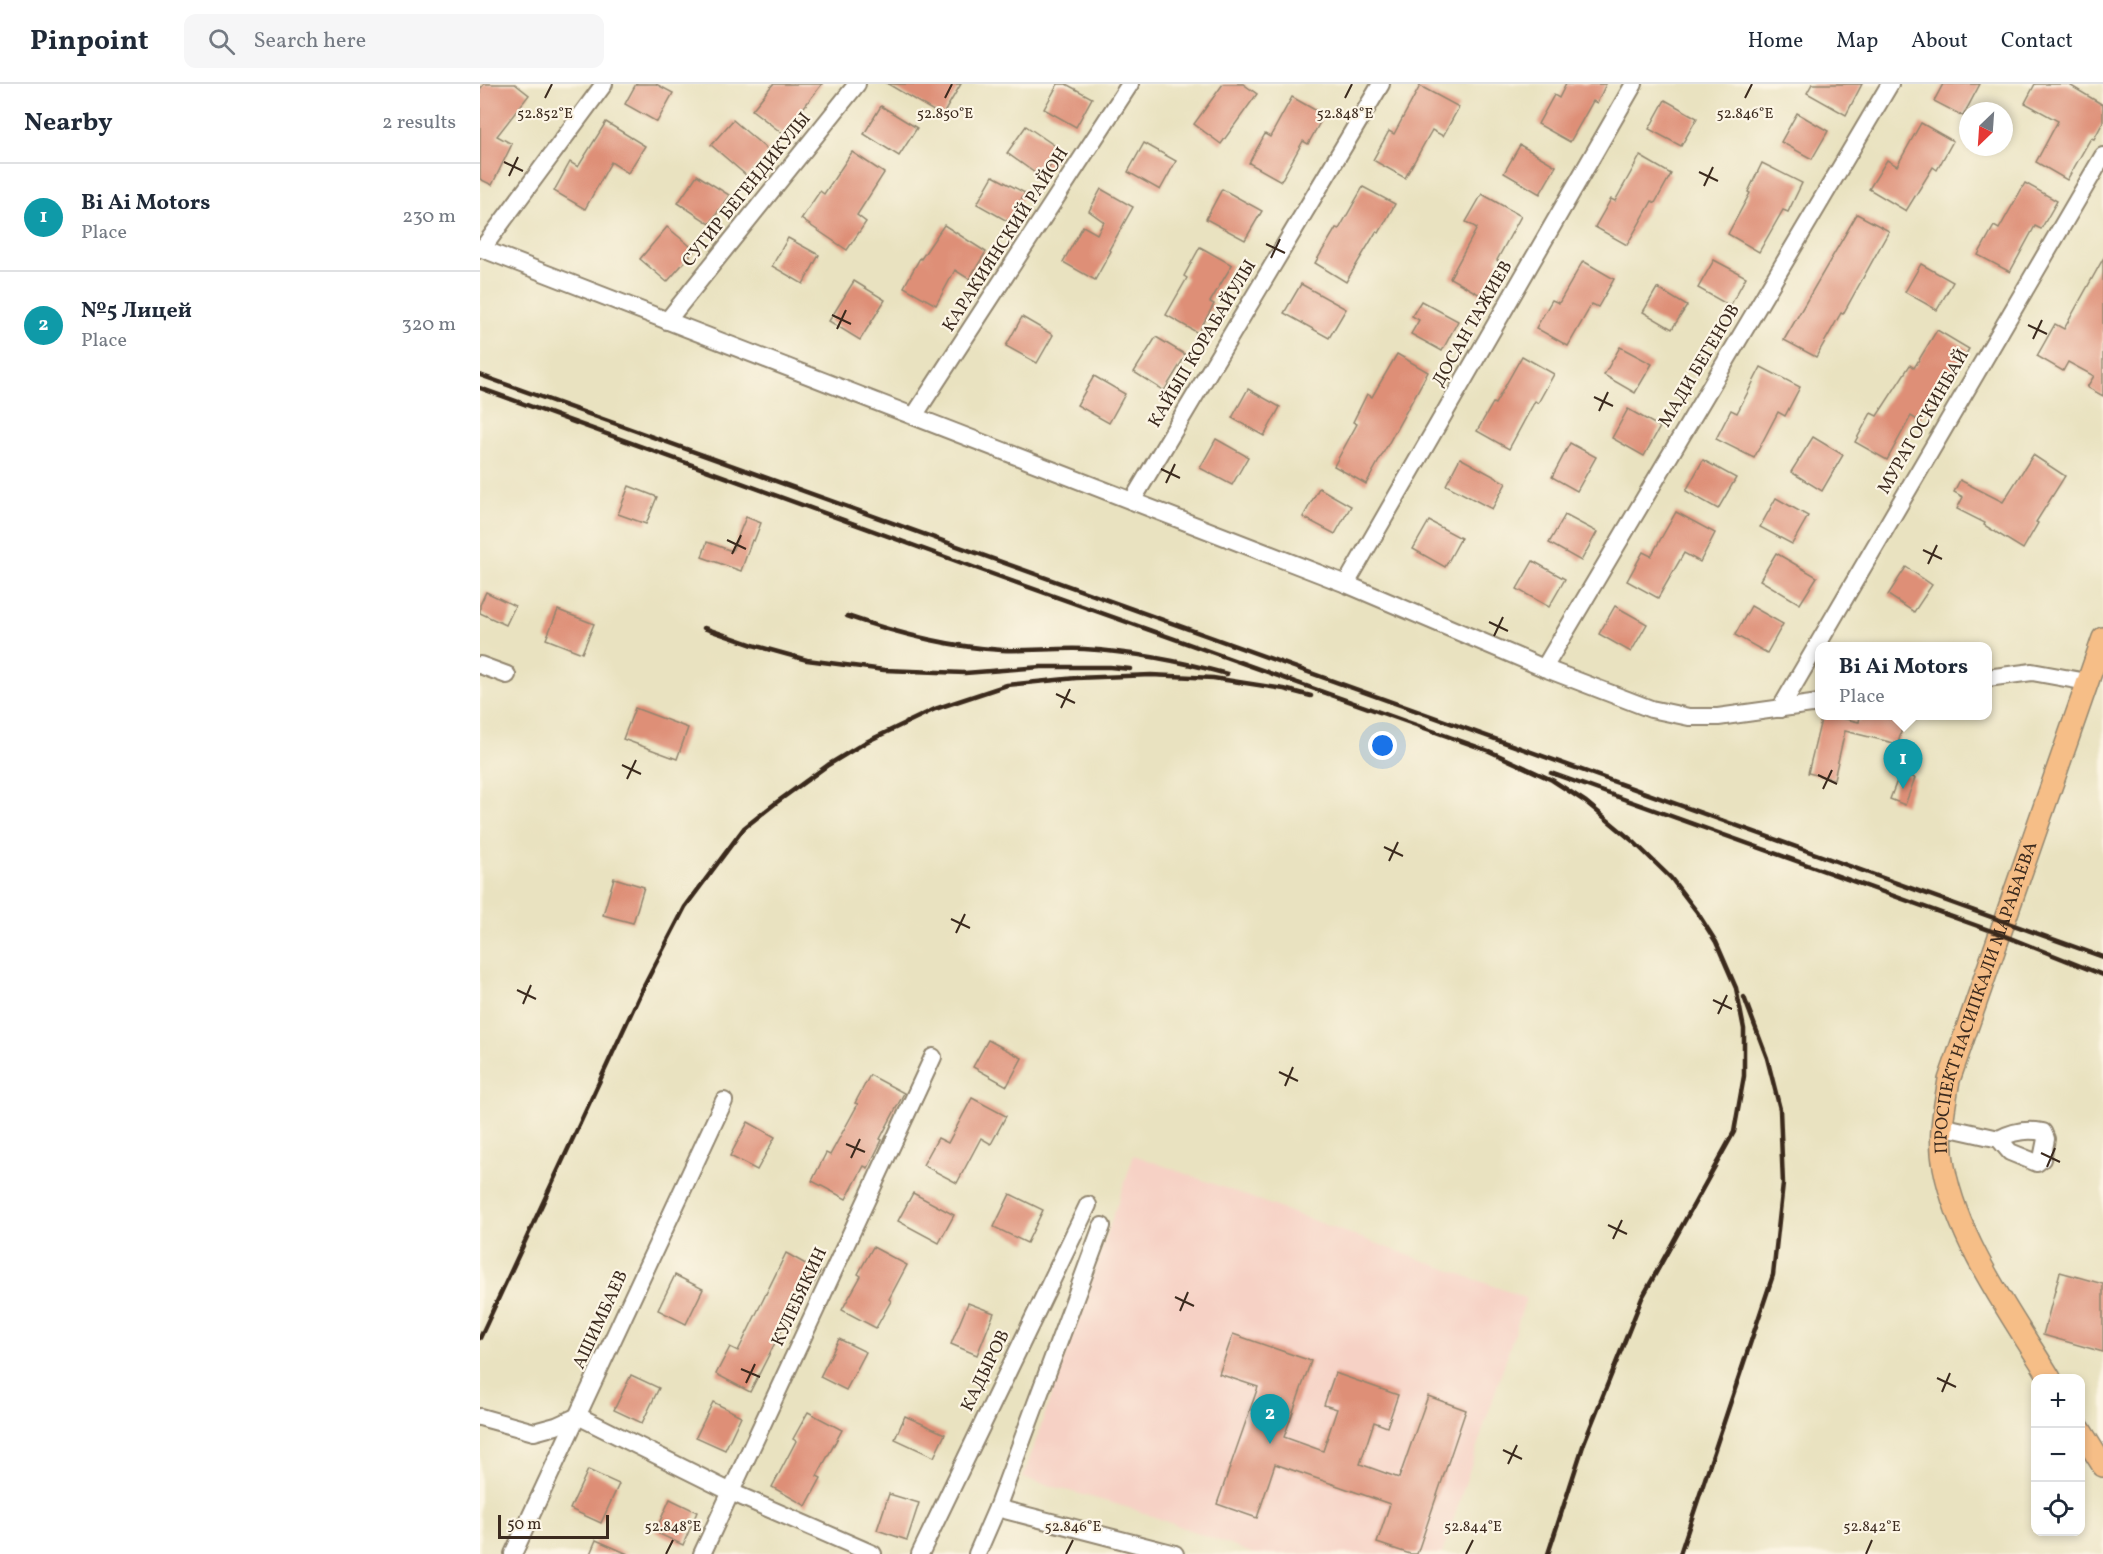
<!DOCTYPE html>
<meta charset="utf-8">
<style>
body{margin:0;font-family:Vollkorn,serif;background:#f6f6f7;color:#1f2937}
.controls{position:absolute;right:18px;bottom:18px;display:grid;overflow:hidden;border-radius:12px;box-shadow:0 3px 9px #0003}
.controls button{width:54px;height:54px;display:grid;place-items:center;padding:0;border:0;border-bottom:2px solid #e0e1e3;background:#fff;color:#1f2937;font:30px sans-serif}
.compass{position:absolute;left:1479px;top:18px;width:54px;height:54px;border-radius:50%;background:#fff;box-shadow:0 3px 9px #0003;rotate:205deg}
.scale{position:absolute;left:18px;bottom:15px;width:111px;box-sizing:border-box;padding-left:6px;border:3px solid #3b2a1e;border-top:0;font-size:16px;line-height:21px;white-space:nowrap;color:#3b2a1e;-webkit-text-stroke:4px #fcf5e5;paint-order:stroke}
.you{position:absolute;left:903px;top:662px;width:21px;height:21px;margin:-15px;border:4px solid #fff;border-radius:50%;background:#1a73e8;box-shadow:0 0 0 9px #1a73e833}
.badge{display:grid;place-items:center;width:39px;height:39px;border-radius:50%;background:#0f766e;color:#fff;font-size:20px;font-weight:700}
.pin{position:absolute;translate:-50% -50px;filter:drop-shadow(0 2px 3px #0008)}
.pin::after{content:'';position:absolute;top:32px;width:21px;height:18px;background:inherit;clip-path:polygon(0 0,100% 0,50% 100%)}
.popup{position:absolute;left:1335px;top:558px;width:177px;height:78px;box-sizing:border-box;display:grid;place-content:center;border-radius:12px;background:#fff;filter:drop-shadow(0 2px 4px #0005);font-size:20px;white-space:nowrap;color:#747a83}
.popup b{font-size:22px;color:#1f2937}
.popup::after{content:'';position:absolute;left:50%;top:100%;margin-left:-12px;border:12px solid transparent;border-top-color:#fff}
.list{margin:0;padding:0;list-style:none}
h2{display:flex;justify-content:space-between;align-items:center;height:78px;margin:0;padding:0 24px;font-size:26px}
h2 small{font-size:20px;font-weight:400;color:#747a83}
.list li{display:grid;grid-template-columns:39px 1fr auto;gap:18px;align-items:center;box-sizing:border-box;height:108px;padding:0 24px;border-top:2px solid #e0e1e3}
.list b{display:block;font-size:22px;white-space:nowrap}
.list p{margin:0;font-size:20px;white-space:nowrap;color:#747a83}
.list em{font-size:20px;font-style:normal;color:#747a83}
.icon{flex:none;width:33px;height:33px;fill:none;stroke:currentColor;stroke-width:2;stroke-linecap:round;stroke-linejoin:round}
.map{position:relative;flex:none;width:1623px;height:1470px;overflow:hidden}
header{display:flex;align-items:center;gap:36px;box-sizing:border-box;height:84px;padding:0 30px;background:#fff;border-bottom:2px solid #e0e1e3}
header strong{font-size:28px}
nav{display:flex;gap:33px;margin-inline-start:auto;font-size:21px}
.search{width:420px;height:54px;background:#f6f6f7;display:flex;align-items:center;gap:15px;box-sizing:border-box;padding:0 21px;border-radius:12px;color:#747a83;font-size:22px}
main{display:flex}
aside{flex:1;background:#fff}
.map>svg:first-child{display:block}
.built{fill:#f6d1c5}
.building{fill:#de8f77}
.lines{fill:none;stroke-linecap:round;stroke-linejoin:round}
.minor-casing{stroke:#92866f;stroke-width:20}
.major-casing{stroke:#92866f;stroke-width:24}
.minor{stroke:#fff;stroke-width:16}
.major{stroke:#f6be87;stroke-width:21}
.rail{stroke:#3b2a1e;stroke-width:4.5}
.ticks{fill:none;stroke:#3b2a1e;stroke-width:2}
.labels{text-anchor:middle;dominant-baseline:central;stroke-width:4.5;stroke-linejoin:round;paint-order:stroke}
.street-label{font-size:18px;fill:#3b2a1e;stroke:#fcf5e5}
.ticks-label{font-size:15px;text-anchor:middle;fill:#3b2a1e;stroke:#fcf5e5;stroke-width:4.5;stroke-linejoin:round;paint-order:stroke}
</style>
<header>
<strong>Pinpoint</strong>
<div class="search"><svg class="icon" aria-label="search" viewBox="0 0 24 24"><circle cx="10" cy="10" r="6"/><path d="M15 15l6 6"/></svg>Search here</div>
<nav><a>Home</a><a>Map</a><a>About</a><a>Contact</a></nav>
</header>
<main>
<aside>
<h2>Nearby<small>2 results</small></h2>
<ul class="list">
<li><span class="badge" style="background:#0f9aa8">1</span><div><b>Bi Ai Motors</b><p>Place</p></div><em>230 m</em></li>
<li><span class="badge" style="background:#0f9aa8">2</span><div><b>№5 Лицей</b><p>Place</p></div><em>320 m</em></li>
</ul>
</aside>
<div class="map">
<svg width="1623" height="1470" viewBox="0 0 1623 1470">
<rect width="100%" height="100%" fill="#fcf5e5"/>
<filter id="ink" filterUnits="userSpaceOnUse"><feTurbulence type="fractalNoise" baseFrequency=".0167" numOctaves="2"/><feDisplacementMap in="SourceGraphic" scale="12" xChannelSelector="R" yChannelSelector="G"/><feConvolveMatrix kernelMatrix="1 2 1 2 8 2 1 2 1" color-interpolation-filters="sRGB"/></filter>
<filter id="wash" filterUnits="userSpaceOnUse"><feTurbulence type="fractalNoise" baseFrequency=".008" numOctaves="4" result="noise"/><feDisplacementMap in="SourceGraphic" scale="24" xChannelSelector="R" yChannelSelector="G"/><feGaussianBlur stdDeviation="1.35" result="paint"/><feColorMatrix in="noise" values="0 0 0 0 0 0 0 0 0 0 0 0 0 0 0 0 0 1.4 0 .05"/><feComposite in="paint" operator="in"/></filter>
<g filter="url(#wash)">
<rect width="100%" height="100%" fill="#e9e2c0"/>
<polygon class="built" points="654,1071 1046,1214 962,1470 774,1470 653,1425 543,1394"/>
<g id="blocks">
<g class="building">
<polygon points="4,0 35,0 49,11 17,52 32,60 12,101 0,95 0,5"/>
<polygon points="156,0 176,0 193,9 177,38 145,20"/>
<polygon points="293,0 342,0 303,50 272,26"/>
<polygon points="408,0 481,0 462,32"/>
<polygon points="578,0 586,0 612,14 596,43 564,25"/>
<polygon points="743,0 763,0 777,10 741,60 714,40"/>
<polygon points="1086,0 1126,0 1117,19 1113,17 1090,58 1058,40 1074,11 1079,14"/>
<polygon points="1332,0 1382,0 1366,31 1327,9"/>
<polygon points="1463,0 1500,0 1483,32 1454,17"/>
<polygon points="1555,0 1588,0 1623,21 1623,38 1614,55 1611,54 1587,96 1556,78 1578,37 1545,19"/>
<polygon points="940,2 979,23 963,52 952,46 925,94 893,76 909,47 914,50"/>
<polygon points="812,13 844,31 828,60 823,57 801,97 769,79 785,50 790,53"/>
<polygon points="1185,16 1217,34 1201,62 1169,45"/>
<polygon points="401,22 437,44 419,72 384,50"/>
<polygon points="1317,29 1348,47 1332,75 1301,58"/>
<polygon points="253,36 289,67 267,92 231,61"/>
<polygon points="126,38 165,62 148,89 131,78 105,125 74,107 90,78 98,83"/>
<polygon points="1441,39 1473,57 1457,86 1453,83 1426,127 1389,105 1407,76 1417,82"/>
<polygon points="546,42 581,66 562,94 527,69"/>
<polygon points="664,59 696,77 680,106 648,88"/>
<polygon points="1040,61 1076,82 1060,110 1024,89"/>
<polygon points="372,68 404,89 377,131 386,138 367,166 321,135 340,107 344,110"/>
<polygon points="1160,72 1191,90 1175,119 1172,117 1147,161 1115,143 1131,115 1135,117"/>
<polygon points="1282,79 1322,99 1308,128 1303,126 1279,168 1248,150 1270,109 1268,108"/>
<polygon points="217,91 249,111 230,140 198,119"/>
<polygon points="513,92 545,109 529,138 497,120"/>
<polygon points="1545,99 1577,117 1561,145 1555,142 1530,188 1498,171 1514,142 1519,145"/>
<polygon points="883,103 915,120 899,149 896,148 866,198 835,179 856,144 859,145"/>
<polygon points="621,105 653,123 629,166 631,167 615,196 583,178 603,142 617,150 624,138 609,127"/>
<polygon points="742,105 782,127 765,156 726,135"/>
<polygon points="1002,110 1041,132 1017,176 1021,179 1002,212 970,194 997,144 986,138"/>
<polygon points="1377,130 1409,147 1363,230 1361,229 1336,273 1304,256"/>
<polygon points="464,141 506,168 489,195 475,186 456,221 424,203 440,174 441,175"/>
<polygon points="187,143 215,166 187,198 160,175"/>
<polygon points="308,154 339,171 323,200 292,182"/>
<polygon points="720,163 752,181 730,218 734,220 718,249 686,231 707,194 704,192"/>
<polygon points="1623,175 1623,312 1607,303 1614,292 1588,278 1583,287 1557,272 1575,240 1584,245"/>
<polygon points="1234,176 1266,193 1250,222 1218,204"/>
<polygon points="1103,177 1134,195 1118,223 1112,220 1088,262 1056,244 1072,216 1079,219"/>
<polygon points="1441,180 1473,198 1457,226 1425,208"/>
<polygon points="374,197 405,216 380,256 349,237"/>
<polygon points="821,200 866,225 849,254 804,229"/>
<polygon points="1177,204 1207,222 1192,245 1163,228"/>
<polygon points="941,217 978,237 962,267 931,250 939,236 932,232"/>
<polygon points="542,233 573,251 557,279 526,262"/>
<polygon points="1457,246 1489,265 1468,300 1464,298 1439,337 1431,332 1407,376 1375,358 1391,329 1397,332 1430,281 1434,284"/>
<polygon points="676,253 706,271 684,307 654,288"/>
<polygon points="1140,263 1172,280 1155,309 1124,291"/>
<polygon points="917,270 948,288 886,400 854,382 877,340 873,338 887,310 892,313"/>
<polygon points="1042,272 1074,290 1058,319 1055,317 1029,365 997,347 1013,319 1015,320"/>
<polygon points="1281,283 1320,303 1305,332 1298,328 1274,374 1236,355 1251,326 1257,329"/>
<polygon points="614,292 645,310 629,339 597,321"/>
<polygon points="768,305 800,323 784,352 752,334"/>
<polygon points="1148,325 1180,343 1164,372 1132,354"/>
<polygon points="1333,353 1363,371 1342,407 1311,388"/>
<polygon points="736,355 768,373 752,401 720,384"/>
<polygon points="1090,359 1116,373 1097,407 1072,393"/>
<polygon points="1553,371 1585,392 1556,438 1558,439 1543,465 1504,441 1505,439 1477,425 1483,413 1474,408 1480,396 1523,418"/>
<polygon points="980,374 1026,399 1012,425 966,401"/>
<polygon points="1223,376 1256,394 1238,425 1206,407"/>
<polygon points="149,402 177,413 166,440 138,430"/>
<polygon points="839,404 871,422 855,450 823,433"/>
<polygon points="1296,414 1328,432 1312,460 1280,443"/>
<polygon points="1196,428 1235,449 1220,478 1204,469 1178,514 1147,497 1163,468 1171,472"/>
<polygon points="1085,431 1117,448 1101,477 1069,459"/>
<polygon points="266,433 281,439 274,457 272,456 261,487 222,473 227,458 252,467"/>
<polygon points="949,437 981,454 965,483 933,465"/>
<polygon points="1296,469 1337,493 1320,520 1280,496"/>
<polygon points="1053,477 1085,495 1069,523 1037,505"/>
<polygon points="1426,483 1452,501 1434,528 1408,511"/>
<polygon points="6,508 35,522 26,541 0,529 0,521"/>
<polygon points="1135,522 1167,540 1151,568 1119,550"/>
<polygon points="1271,522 1303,540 1287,569 1255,551"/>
<polygon points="78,526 114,540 102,569 66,555"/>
<polygon points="155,624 208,644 197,675 143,655"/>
<polygon points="1342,632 1352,632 1379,638 1380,632 1405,632 1424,636 1418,660 1365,647 1354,695 1328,689"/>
<polygon points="1420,689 1435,694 1425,721 1410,715"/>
<polygon points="134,794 164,803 153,839 123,831"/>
<polygon points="508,956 542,974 527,1002 493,983"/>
<polygon points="390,991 424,1009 400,1055 402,1056 388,1084 384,1082 366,1115 332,1097 346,1069 350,1071 378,1020 375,1019"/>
<polygon points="492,1014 526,1032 511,1060 501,1054 477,1099 443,1081 458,1054 468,1059"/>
<polygon points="268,1038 295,1053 277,1086 250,1072"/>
<polygon points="433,1109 474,1131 459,1159 418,1137"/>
<polygon points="530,1110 563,1126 547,1159 514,1143"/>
<polygon points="393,1163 427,1181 409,1215 411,1217 396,1244 362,1226 381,1192 378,1190"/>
<polygon points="306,1169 340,1188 325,1215 319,1212 270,1308 236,1290 250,1263 258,1267"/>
<polygon points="1580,1188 1623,1200 1623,1268 1563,1251"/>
<polygon points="195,1191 223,1205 206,1240 178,1226"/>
<polygon points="488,1219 514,1229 497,1271 471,1260"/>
<polygon points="753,1250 831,1277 804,1353 843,1367 857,1325 844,1321 855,1289 918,1311 907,1343 894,1338 880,1380 919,1394 948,1312 986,1326 937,1470 930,1470 897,1459 910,1420 795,1380 777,1434 737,1420 778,1303 739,1290"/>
<polygon points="359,1255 386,1268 366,1306 340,1293"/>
<polygon points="151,1291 179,1304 162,1339 134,1326"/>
<polygon points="233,1318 261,1332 245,1366 216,1353"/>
<polygon points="328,1328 362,1346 337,1392 341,1394 326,1422 292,1403 316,1357 313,1355"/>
<polygon points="425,1332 465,1350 454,1373 415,1355"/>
<polygon points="108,1386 139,1400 121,1439 90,1425"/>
<polygon points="409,1410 439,1419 427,1456 397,1446"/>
<polygon points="190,1415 217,1428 203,1461 175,1448"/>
<polygon points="116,1456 148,1470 110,1470"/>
</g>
</g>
</g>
<g filter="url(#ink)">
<use href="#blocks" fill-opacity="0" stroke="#92866f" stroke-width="1.5"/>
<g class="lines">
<g class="minor-casing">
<g id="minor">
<polyline points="0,164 866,500 1064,584 1171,625 1209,633 1238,633 1339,619"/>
<polyline points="2,165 124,0"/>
<polyline points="187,237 377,0"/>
<polyline points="434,332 650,0"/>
<polyline points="652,417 901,0"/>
<polyline points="866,500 1154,0"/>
<polyline points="0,581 27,591"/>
<polyline points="1064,584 1410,0"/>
<polyline points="1507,594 1552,588 1607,598"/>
<polyline points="1300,625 1623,72"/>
<path d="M 1461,1042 L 1519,1055 L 1530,1068 L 1557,1079 L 1562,1075 L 1566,1055 L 1563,1048 C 1547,1045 1533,1047 1519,1055"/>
<polyline points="0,1333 54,1348 76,1342 98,1332 251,1408 393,1470"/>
<polyline points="517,1424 695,1470"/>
<polyline points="33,1470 244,1017"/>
<polyline points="222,1470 453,973"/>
<polyline points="440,1470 608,1121"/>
<polyline points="497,1470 517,1424 622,1142"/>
</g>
</g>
<g class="major-casing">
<g id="major">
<path id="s1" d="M 1570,1294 C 1530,1228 1479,1160 1464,1083 C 1458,1054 1464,1025 1469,996 L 1623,554"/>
<polyline points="1600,1345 1623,1382"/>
</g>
</g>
<use href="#minor" class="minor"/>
<use href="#major" class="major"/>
<g class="rail">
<polyline points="0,291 1623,873"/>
<polyline points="0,304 526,495 1009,667 1072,696 1106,718 1155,759 1191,794 1217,828 1236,858 1256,904 1264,945 1264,992 1254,1048 1162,1214 1104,1359 1068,1470"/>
<path d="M 367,532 C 416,549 469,563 522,566 C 549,567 577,564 604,565 C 652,568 700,577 747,590"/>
<polyline points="224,544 273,561 327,576 404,586 485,589 561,583 630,583 650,585"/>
<polyline points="1071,689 1520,850 1623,891"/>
<polyline points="0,1254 162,906 205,823 264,744 297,718 348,681 386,658 455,625 527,601 596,594 671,591 733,594 804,605 831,612"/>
<polyline points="1200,1470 1293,1191 1303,1100 1300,1025 1287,974 1264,913"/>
</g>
</g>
</g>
<path class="ticks" d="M 65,14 L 72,0M 465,14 L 472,0M 865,14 L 872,0M 1265,14 L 1272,0M 24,78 L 43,87M 1219,88 L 1238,97M 29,92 L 38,73M 1224,102 L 1233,83M 786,160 L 805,169M 791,174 L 800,155M 352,231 L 371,240M 1548,241 L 1567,250M 357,245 L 366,226M 1553,255 L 1562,236M 1114,313 L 1133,322M 1119,327 L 1128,308M 681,385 L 700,394M 686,399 L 695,380M 247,456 L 266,465M 1443,466 L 1462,475M 252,470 L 261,451M 1448,480 L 1457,461M 1009,538 L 1028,547M 1014,552 L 1023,533M 576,610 L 595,619M 581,624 L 590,605M 142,681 L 161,690M 1338,691 L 1357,700M 147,695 L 156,676M 1343,705 L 1352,686M 904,763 L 923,772M 909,777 L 918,758M 471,835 L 490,844M 476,849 L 485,830M 37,906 L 56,915M 1233,916 L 1252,925M 43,920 L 51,901M 1238,930 L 1247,911M 799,988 L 818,997M 805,1002 L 813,983M 366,1060 L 385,1068M 1561,1069 L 1580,1078M 371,1074 L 380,1055M 1567,1083 L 1575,1064M 1128,1141 L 1147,1150M 1133,1155 L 1142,1136M 695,1213 L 714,1222M 700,1227 L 708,1208M 261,1285 L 280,1293M 1457,1294 L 1476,1303M 266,1299 L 275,1280M 1462,1308 L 1470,1289M 1023,1366 L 1042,1375M 1028,1380 L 1037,1361M 186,1470 L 193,1456M 586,1470 L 593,1456M 986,1470 L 993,1456M 1386,1470 L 1392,1456"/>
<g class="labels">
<g class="street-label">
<text transform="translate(267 106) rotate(-51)">СУГИР БЕГЕНДИКУЛЫ</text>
<text transform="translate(526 156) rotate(-57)">КАРАКИЯНСКИЙ РАЙОН</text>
<text transform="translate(993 240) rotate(-60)">ДОСАН ТАЖИЕВ</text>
<text transform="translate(723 260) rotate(-59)">КАЙЫП КОРАБАЙУЛЫ</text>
<text transform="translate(1220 282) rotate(-59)">МАДИ БЕГЕНОВ</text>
<text transform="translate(1444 338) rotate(-60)">МУРАТ ОСКИНБАЙ</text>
<text stroke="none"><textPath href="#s1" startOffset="414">ПРОСПЕКТ НАСИПКАЛИ МАРАБАЕВА</textPath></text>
<text transform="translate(320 1213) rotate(-65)">КУЛЕБЯКИН</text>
<text transform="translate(121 1236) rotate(-65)">АШИМБАЕВ</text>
<text transform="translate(506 1287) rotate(-64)">КАДЫРОВ</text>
</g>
</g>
<g class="ticks-label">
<text x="465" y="34">52.850°E</text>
<text x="865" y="34">52.848°E</text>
<text x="1265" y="34">52.846°E</text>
<text x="65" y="34">52.852°E</text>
<text x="193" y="1447">52.848°E</text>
<text x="593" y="1447">52.846°E</text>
<text x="993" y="1447">52.844°E</text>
<text x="1392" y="1447">52.842°E</text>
</g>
</svg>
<div class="controls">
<button>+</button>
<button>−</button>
<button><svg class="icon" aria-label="locate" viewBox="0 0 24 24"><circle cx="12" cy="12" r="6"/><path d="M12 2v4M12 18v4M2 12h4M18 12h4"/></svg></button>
</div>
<svg class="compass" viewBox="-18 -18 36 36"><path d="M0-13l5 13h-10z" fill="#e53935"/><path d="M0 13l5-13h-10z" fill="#747a83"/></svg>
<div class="scale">50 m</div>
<div class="you"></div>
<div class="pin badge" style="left:1423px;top:705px;background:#0f9aa8">1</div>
<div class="popup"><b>Bi Ai Motors</b>Place</div>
<div class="pin badge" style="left:790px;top:1360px;background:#0f9aa8">2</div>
</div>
</main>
